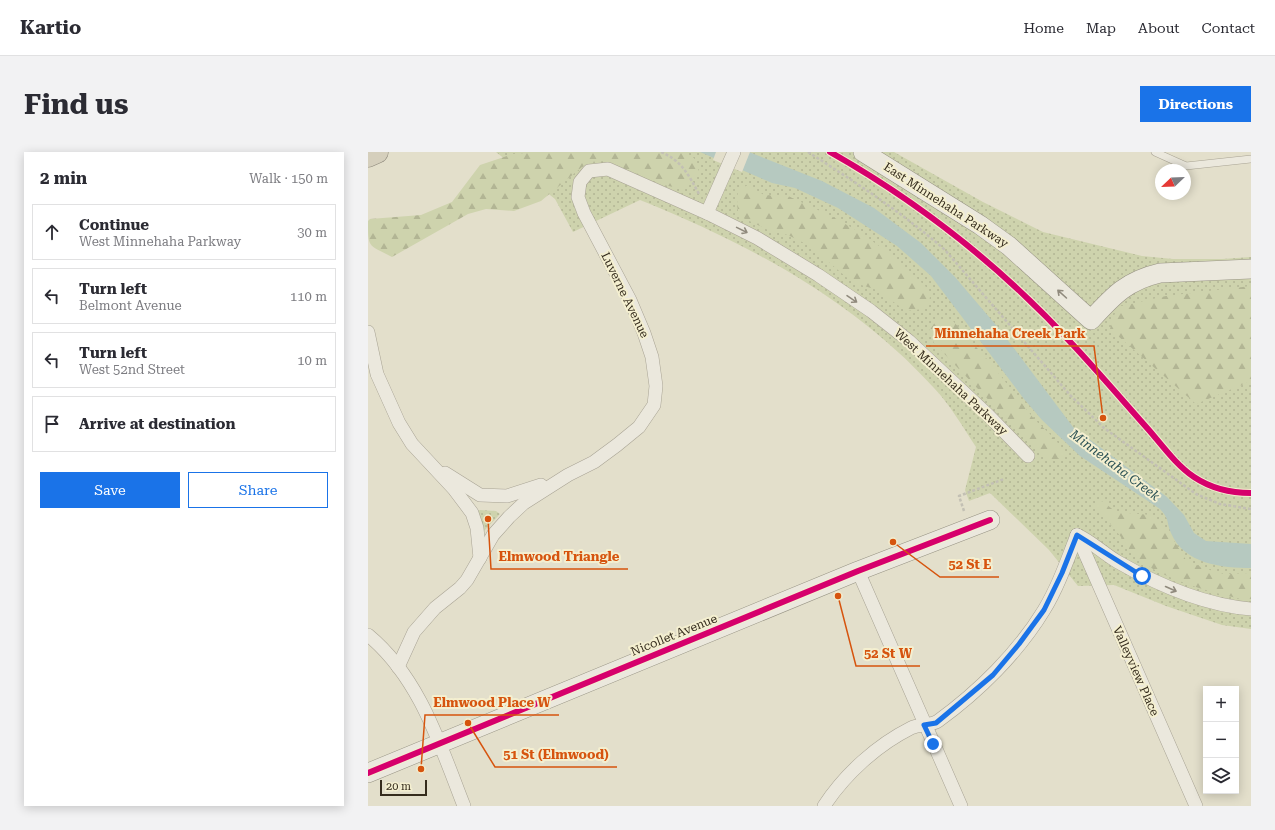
<!DOCTYPE html>
<meta charset="utf-8">
<style>
body{margin:0;font-family:"Roboto Serif",serif;background:#f2f2f3;color:#2b2b33}
.controls{position:absolute;right:12px;bottom:12px;display:grid;overflow:hidden;border-radius:0px;box-shadow:0 2px 10px #0003}
.controls button{width:36px;height:36px;display:grid;place-items:center;padding:0;border:0;border-bottom:1px solid #e1e1e2;background:#fff;color:#2b2b33;font:20px sans-serif}
.compass{position:absolute;left:787px;top:12px;width:36px;height:36px;border-radius:50%;background:#fff;box-shadow:0 2px 10px #0003;rotate:247deg}
.scale{position:absolute;left:12px;bottom:10px;width:47px;box-sizing:border-box;padding-left:4px;border:2px solid #352c1d;border-top:0;font-size:11px;line-height:14px;white-space:nowrap;color:#352c1d;-webkit-text-stroke:3px #f4efd0;paint-order:stroke}
.stop{position:absolute;width:12px;height:12px;margin:-9px;border:3px solid #1a73e8;border-radius:50%;background:#fff}
.stop.end{background:#1a73e8;border-color:#fff;box-shadow:0 1px 4px #0008}
.list{margin:0;padding:0;list-style:none}
h2{display:flex;justify-content:space-between;align-items:center;height:52px;margin:0;padding:0 16px;font-size:17px}
h2 small{font-size:13px;font-weight:400;color:#7c7c81}
.list li{display:grid;grid-template-columns:26px 1fr auto;gap:12px;align-items:center;box-sizing:border-box;height:56px;margin:0 8px 8px;padding:0 8px;border:1px solid #e1e1e2;border-radius:0px}
.list b{display:block;font-size:15px;white-space:nowrap}
.list p{margin:0;font-size:13px;white-space:nowrap;color:#7c7c81}
.list em{font-size:13px;font-style:normal;color:#7c7c81}
.actions{display:flex;gap:8px;padding:12px 16px}
.actions a{flex:1;padding:9px 0;border:1px solid #1a73e8;border-radius:0px;text-align:center;font-size:14px;color:#1a73e8}
.actions .main{background:#1a73e8;color:#fff}
.icon{flex:none;width:22px;height:22px;fill:none;stroke:currentColor;stroke-width:2;stroke-linecap:round;stroke-linejoin:round}
.map{position:relative;flex:none;width:883px;height:654px;overflow:hidden;border-radius:0px}
header{display:flex;align-items:center;gap:24px;box-sizing:border-box;height:56px;padding:0 20px;background:#fff;border-bottom:1px solid #e1e1e2}
header strong{font-size:19px}
nav{display:flex;gap:22px;margin-inline-start:auto;font-size:14px}
.intro{display:flex;align-items:center;justify-content:space-between;box-sizing:border-box;height:96px;padding:0 24px}
h1{margin:0;font-size:28px}
.button{padding:10px 18px;border-radius:0px;background:#1a73e8;color:#fff;font-size:14px;font-weight:700}
main{display:flex;gap:24px;padding:0 24px}
aside{flex:1;background:#fff;border-radius:0px;box-shadow:0 2px 10px #0003}
.map>svg:first-child{display:block}
.green{fill:url(#green-dots)}
.forest{fill:url(#forest-firs)}
.water{fill:#b6c9c0}
.pier{fill:#e3dfcb}
.lines{fill:none;stroke-linecap:round;stroke-linejoin:round}
.lane-casing{stroke:#a8a394;stroke-width:8}
.street-casing{stroke:#a8a394;stroke-width:14}
.secondary-casing{stroke:#979384;stroke-width:20}
.highway-casing{stroke:#8d887b;stroke-width:23}
.path{stroke:#c3c0b4;stroke-width:2.5;stroke-dasharray:3 2;stroke-linecap:butt}
.lane{stroke:#ebe8dd;stroke-width:7}
.street{stroke:#ebe8dd;stroke-width:13}
.secondary{stroke:#ebe8dd;stroke-width:19}
.highway{stroke:#d5cfbc;stroke-width:22}
.cycleway-casing{stroke:#f4efd0;stroke-width:8}
.cycleway{stroke:#d6006c;stroke-width:6}
.oneway{stroke:#908a7d}
.route{stroke:#1a73e8;stroke-width:5}
.labels{text-anchor:middle;dominant-baseline:central;stroke-width:4;stroke-linejoin:round;paint-order:stroke}
.street-label{font-size:12px;fill:#352c1d;stroke:#f4efd0}
.water-label{font-size:13px;font-style:italic;fill:#2c5255;stroke:#f4efd0}
.leader{fill:none;stroke:#d6540e;stroke-width:1.5}
.callout-dot{fill:#d6540e;stroke:#f4efd0;stroke-width:1.5}
.callout-label{font-size:13px;text-anchor:middle;font-weight:bold;fill:#d6540e;stroke:#f4efd0;stroke-width:4;stroke-linejoin:round;paint-order:stroke}
</style>
<header>
<strong>Kartio</strong>
<nav><a>Home</a><a>Map</a><a>About</a><a>Contact</a></nav>
</header>
<div class="intro"><h1>Find us</h1><a class="button">Directions</a></div>
<main>
<aside>
<h2>2 min<small>Walk · 150 m</small></h2>
<ul class="list">
<li><svg class="icon" aria-label="ahead" viewBox="0 0 24 24"><path d="M12 20V5M6 11l6-6 6 6"/></svg><div><b>Continue</b><p>West Minnehaha Parkway</p></div><em>30 m</em></li>
<li><svg class="icon" aria-label="left" viewBox="0 0 24 24"><path d="M17 20v-9H6M10 6l-5 5 5 5"/></svg><div><b>Turn left</b><p>Belmont Avenue</p></div><em>110 m</em></li>
<li><svg class="icon" aria-label="left" viewBox="0 0 24 24"><path d="M17 20v-9H6M10 6l-5 5 5 5"/></svg><div><b>Turn left</b><p>West 52nd Street</p></div><em>10 m</em></li>
<li><svg class="icon" aria-label="arrive" viewBox="0 0 24 24"><path d="M6 21V4h12l-3 4 3 4H6"/></svg><div><b>Arrive at destination</b></div></li>
</ul>
<div class="actions"><a class="main">Save</a><a>Share</a></div>
</aside>
<div class="map">
<svg width="883" height="654" viewBox="0 0 883 654">
<defs>
<pattern id="green-dots" width="8" height="8" patternUnits="userSpaceOnUse"><rect width="8" height="8" fill="#ced3ad"/><path d="M2 2h.1M6 6h.1" fill="none" stroke="#b2b594" stroke-width="1.8" stroke-linecap="round"/></pattern>
<pattern id="forest-firs" width="22" height="20" patternUnits="userSpaceOnUse"><rect width="22" height="20" fill="#ced3ad"/><path d="M5 1l3.5 6h-7zM16 11l3.5 6h-7z" fill="#b2b594"/></pattern>
</defs>
<rect width="100%" height="100%" fill="#e3dfcb"/>
<g class="green">
<path d="M 128,0 L 526,0 L 615,50 L 675,80 L 774,104 L 805,107 L 854,107 L 883,105 L 883,477 L 854,473 L 798,454 L 746,433 L 710,434 L 681,398 L 622,341 L 601,349 L 597,338 L 608,295 C 595,275 582,253 566,236 C 486,148 381,92 272,48 L 205,80 L 187,47 Z"/>
<polygon points="112,358 128,359 132,362 116,379 110,359"/>
</g>
<g class="forest">
<path d="M 170,0 L 312,0 L 326,6 L 332,22 L 320,34 L 310,36 L 296,33 L 237,9 L 220,10 L 173,49 L 146,59 L 118,57 L 100,62 L 24,105 C 0,92 0,97 0,69 L 2,67 L 53,63 L 84,50 L 112,13 L 145,2 Z"/>
<polygon points="380,33 396,43 420,44 465,65 493,81 529,107 559,136 562,146 555,157 538,159 509,138 484,130 442,94 420,83 400,78 371,64 369,53 370,38"/>
<polygon points="883,134 883,229 828,252 742,177 749,155 798,144"/>
<path d="M 569,168 L 585,169 L 625,214 L 666,267 L 687,287 L 697,301 C 691,308 685,310 676,306 L 566,191 L 561,178 Z"/>
<path d="M 734,349 L 748,360 L 783,363 L 800,379 L 818,408 L 835,416 L 856,422 L 883,421 L 883,449 C 851,443 791,427 767,404 C 761,399 758,391 753,385 C 744,373 734,363 724,353 Z"/>
</g>
<path class="water" d="M 332,0 L 381,0 L 454,29 L 506,56 L 553,91 L 587,125 L 633,179 L 705,275 L 799,345 L 816,363 L 826,381 L 838,389 L 883,392 L 883,416 C 854,416 816,412 803,381 C 798,369 802,368 792,357 L 712,304 L 674,268 L 656,247 L 563,124 L 529,94 L 470,56 L 427,36 L 404,31 Z"/>
<polygon class="pier" points="348,0 382,0 374,20 345,8"/>
<g class="lines">
<g class="lane-casing">
<polyline id="lane" points="787,0 818,14 883,7"/>
</g>
<g class="street-casing">
<g id="street">
<polyline points="339,61 366,0"/>
<polyline points="0,180 9,222 31,271 44,292 86,337 104,361 109,376 112,406"/>
<polyline points="77,321 112,343 139,344 173,333"/>
<polyline points="709,383 828,654"/>
<path d="M 709,383 C 723,389 736,402 750,410 C 790,433 836,453 883,457"/>
<polyline points="490,419 593,654"/>
<path d="M 0,483 C 52,526 72,593 96,654"/>
<polyline points="30,515 46,480 67,456 92,436 99,428 125,383 141,365 156,351 200,323 226,310 249,293 271,275 286,253 288,234 284,205 276,181 262,148 216,61 210,45 212,30 221,19 240,17 339,61 389,86 450,123 503,159 541,189 620,263 660,304"/>
<path d="M 456,654 C 477,622 509,593 543,576 C 551,572 563,574 570,569 C 610,540 650,501 676,458 C 690,435 699,409 709,383"/>
</g>
</g>
<g class="secondary-casing">
<g id="secondary">
<path d="M 495,0 L 612,73 L 641,94 L 723,168 C 745,144 758,129 792,121 L 883,117"/>
<polyline points="0,621 490,419 622,368"/>
</g>
</g>
<g class="highway-casing">
<polyline id="highway" points="0,4 9,0"/>
</g>
<g class="path">
<path d="M 293,0 C 314,9 320,22 331,42"/>
<path d="M 440,0 C 487,30 535,61 577,98 L 702,243 L 736,276 L 828,342 L 852,352 L 883,357"/>
<polyline points="596,359 591,344 636,327"/>
</g>
<use href="#lane" class="lane"/>
<use href="#street" class="street"/>
<use href="#secondary" class="secondary"/>
<use href="#highway" class="highway"/>
<g class="cycleway-casing">
<g id="cycleway">
<path d="M 462,0 C 554,52 636,117 707,195 C 732,222 756,250 780,277 C 794,293 808,313 826,325 C 844,337 862,341 883,341"/>
<polyline points="0,621 490,419 622,368"/>
</g>
</g>
<use href="#cycleway" class="cycleway"/>
</g>
<defs><path id="oneway-shaft" d="M-6 0H5M1.5-3L5.5 0L1.5 3" fill="none" stroke-width="1.6" stroke-linecap="round" stroke-linejoin="round"/></defs>
<g class="oneway">
<use href="#oneway-shaft" transform="translate(374 78) rotate(26)"/>
<use href="#oneway-shaft" transform="translate(694 142) rotate(-138)"/>
<use href="#oneway-shaft" transform="translate(484 147) rotate(34)"/>
<use href="#oneway-shaft" transform="translate(803 437) rotate(24)"/>
</g>
<g class="lines">
<polyline class="route" points="565,592 556,573 568,571 593,550 625,523 651,492 676,458 694,421 709,383 774,424"/>
</g>
<g class="labels">
<g class="street-label">
<text transform="translate(578 53) rotate(33)">East Minnehaha Parkway</text>
<text transform="translate(257 143) rotate(64)">Luverne Avenue</text>
<text transform="translate(583 230) rotate(43)">West Minnehaha Parkway</text>
<text transform="translate(306 483) rotate(-22)">Nicollet Avenue</text>
<text transform="translate(768 519) rotate(66)">Valleyview Place</text>
</g>
<g class="water-label">
<text transform="translate(747 313) rotate(37)">Minnehaha Creek</text>
</g>
</g>
<path class="leader" d="M735 266L726 194H558M120 367L123 417H260M525 390L572 425H631M470 444L488 514H552M53 617L57 563H191M100 571L127 615H249"/>
<g class="callout-dot">
<circle cx="735" cy="266" r="4"/>
<circle cx="120" cy="367" r="4"/>
<circle cx="525" cy="390" r="4"/>
<circle cx="470" cy="444" r="4"/>
<circle cx="53" cy="617" r="4"/>
<circle cx="100" cy="571" r="4"/>
</g>
<g class="callout-label">
<text x="642" y="186">Minnehaha Creek Park</text>
<text x="191" y="409">Elmwood Triangle</text>
<text x="602" y="417">52 St E</text>
<text x="520" y="506">52 St W</text>
<text x="124" y="555">Elmwood Place W</text>
<text x="188" y="607">51 St (Elmwood)</text>
</g>
</svg>
<div class="controls">
<button>+</button>
<button>−</button>
<button><svg class="icon" aria-label="layers" viewBox="0 0 24 24"><path d="M12 4l9 5-9 5-9-5zM3 14l9 5 9-5"/></svg></button>
</div>
<svg class="compass" viewBox="-18 -18 36 36"><path d="M0-13l5 13h-10z" fill="#e53935"/><path d="M0 13l5-13h-10z" fill="#7c7c81"/></svg>
<div class="scale">20 m</div>
<div class="stop" style="left:774px;top:424px"></div>
<div class="stop end" style="left:565px;top:592px"></div>
</div>
</main>
